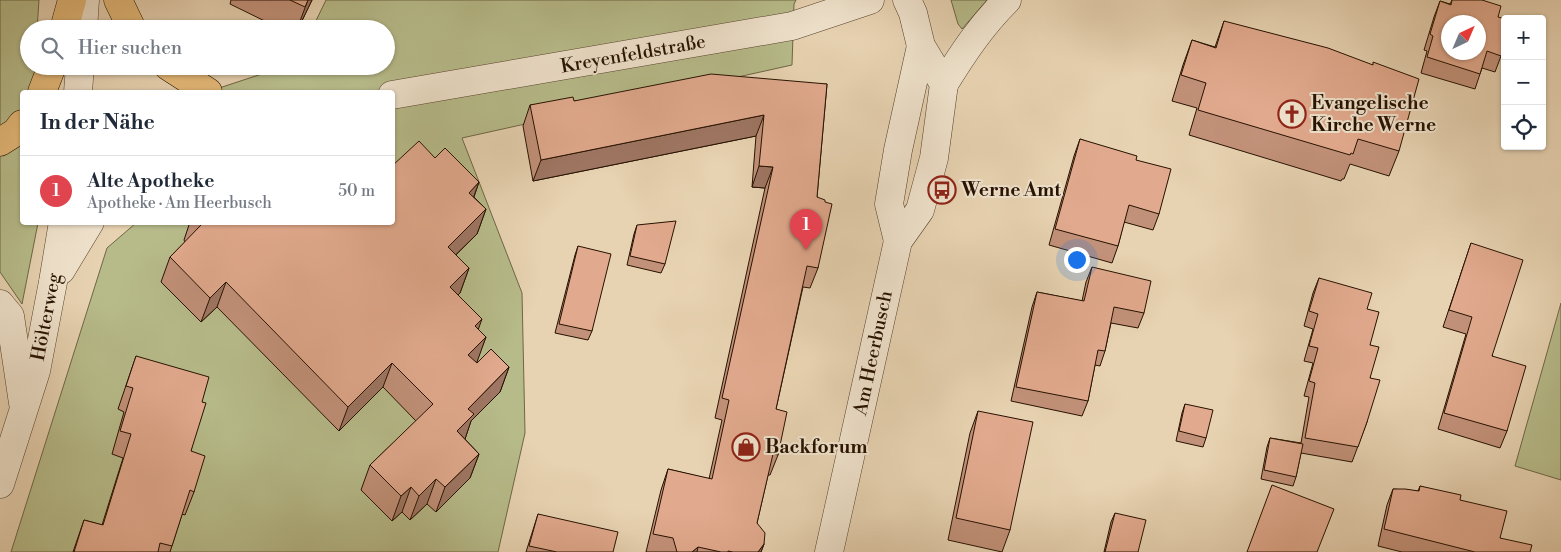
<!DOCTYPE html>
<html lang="de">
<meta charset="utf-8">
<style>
body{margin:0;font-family:"Libre Bodoni",serif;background:#f6f6f7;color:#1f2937}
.controls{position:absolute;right:15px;top:15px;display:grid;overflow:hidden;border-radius:5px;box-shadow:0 1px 4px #0004}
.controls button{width:45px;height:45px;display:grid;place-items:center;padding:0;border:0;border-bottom:1px solid #e0e1e3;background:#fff;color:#1f2937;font:25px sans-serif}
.compass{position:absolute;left:1441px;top:15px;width:45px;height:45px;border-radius:50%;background:#fff;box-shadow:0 1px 4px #0004;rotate:44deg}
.you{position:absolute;left:1076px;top:259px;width:18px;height:18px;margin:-12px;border:4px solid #fff;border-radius:50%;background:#1a73e8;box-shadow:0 0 0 8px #1a73e833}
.badge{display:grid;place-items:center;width:32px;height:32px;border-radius:50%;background:#b45309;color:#fff;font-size:16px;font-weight:700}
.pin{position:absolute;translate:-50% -41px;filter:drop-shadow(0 1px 2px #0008)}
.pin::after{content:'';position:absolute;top:26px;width:18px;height:15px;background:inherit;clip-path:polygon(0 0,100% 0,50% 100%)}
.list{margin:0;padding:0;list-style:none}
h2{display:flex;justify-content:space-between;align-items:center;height:65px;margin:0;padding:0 20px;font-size:21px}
h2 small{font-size:16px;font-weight:400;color:#747a83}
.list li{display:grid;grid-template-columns:32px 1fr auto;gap:15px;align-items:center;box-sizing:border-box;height:70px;padding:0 20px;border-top:1px solid #e0e1e3}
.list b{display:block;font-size:19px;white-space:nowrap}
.list p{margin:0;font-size:16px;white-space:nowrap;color:#747a83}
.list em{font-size:16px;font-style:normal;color:#747a83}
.icon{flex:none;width:28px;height:28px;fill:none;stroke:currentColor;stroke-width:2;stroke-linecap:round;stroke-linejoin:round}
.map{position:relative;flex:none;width:1561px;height:552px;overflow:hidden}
.search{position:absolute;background:#fff;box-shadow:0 1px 4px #0004;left:20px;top:20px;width:375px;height:55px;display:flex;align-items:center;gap:12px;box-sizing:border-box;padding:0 18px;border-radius:28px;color:#747a83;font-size:19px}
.panel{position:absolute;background:#fff;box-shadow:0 1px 4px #0004;left:20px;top:90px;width:375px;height:135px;border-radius:5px}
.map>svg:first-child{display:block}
.green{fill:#b7bb8a;stroke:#6e6645}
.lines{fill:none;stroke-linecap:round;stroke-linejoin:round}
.minor-casing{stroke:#56412c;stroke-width:29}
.major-casing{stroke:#261100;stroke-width:29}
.minor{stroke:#efe2cc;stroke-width:28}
.major{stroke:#e4b978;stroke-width:28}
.wall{fill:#c29179;stroke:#261100}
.shaded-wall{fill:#9e7663;stroke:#261100}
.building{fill:#e1a98d;stroke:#261100;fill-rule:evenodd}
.labels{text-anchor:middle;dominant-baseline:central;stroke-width:4;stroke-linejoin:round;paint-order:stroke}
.street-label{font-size:19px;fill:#261100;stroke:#efe2cc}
.poi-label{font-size:19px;font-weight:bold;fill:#261100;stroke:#efe2cc;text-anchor:start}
</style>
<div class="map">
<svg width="1561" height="552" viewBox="0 0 1561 552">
<rect width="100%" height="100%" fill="#e7d2b1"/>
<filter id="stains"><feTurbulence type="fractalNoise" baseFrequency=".004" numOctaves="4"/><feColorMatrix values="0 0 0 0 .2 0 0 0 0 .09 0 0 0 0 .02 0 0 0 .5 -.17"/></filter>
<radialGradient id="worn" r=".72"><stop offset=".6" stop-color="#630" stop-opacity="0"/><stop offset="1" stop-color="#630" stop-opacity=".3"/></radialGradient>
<g class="green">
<polygon points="0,0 39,0 37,29 29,29 29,66 35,66 35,92 22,92 22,222 38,223 22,304 0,272"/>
<polygon points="326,0 796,0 794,4 792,65 462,138 522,293 525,433 498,552 11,552 107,248 136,223 392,222 392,92 207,92 286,66 386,66 386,29 312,29"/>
<polygon points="951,0 987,0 962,29 958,24"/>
<polygon points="1561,303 1561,480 1515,466"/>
</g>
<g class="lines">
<g class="minor-casing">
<g id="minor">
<polyline points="83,29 85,0"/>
<path d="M 944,84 C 963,53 981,26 1007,0"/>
<polyline points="78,92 80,66"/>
<polyline points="392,95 792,26 870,0"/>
<polyline points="898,241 889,204 898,150 921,46"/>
<polyline points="61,270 90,222"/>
<polyline points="0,304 10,316 23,403"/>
<polyline points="0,484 36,371 53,282 63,222"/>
<polyline points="829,552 898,241 920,210 934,158 944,84 921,46 913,13 907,0"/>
</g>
</g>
<g class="major-casing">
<g id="major">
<polyline points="118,0 132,29"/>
<polyline points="64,29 72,0"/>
<polyline points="168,66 208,92"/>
<polyline points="42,92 52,66"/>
<polyline points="0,142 16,132 22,124"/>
</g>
</g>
<use href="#minor" class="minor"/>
<use href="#major" class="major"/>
</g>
<g class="wall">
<polygon points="231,0 312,0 298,29 281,29 230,4"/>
<polygon points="1452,0 1482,0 1498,17 1501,56 1495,72 1482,68 1475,89 1421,73 1427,51 1424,50 1434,17 1440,1 1450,4"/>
<polygon points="1224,21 1399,151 1389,176 1350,164 1344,179 1342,179 1341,181 1189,135 1197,108 1172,101 1183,65 1192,40 1215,47"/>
<polygon points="827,84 817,197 818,268 810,288 803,287 776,409 778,455 770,475 768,475 757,523 764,544 761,552 646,552 661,490 668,469 709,479 722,420 715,418 765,188 752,187 756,136 533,181 523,126 530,105 574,101"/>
<polygon points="1080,139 1136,160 1159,214 1153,230 1124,222 1118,246 1112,263 1049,245 1074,156"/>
<polygon points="435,158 479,182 474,197 486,209 477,234 456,255 469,268 460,293 458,295 478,329 486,337 476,362 509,367 500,392 471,421 465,439 479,454 470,478 436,512 427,504 410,520 402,512 392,521 361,490 370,465 416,421 383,387 339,431 217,307 201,322 161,282 170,257 185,242 184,240 190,222 392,222"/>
<polygon points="637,225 665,264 661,273 627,265 634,234"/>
<polygon points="1471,243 1507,431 1500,448 1438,429 1466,334 1443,327"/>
<polygon points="578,246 592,331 588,340 555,333 575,255"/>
<polygon points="1092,267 1144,313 1138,328 1111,323 1105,351 1100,366 1095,365 1088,401 1082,416 1011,401 1032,307 1037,292 1082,301 1086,282"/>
<polygon points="1319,278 1367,309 1370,345 1370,378 1367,422 1352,462 1301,453 1296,477 1293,486 1261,479 1267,447 1270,438 1301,443 1309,397 1304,396 1313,363 1304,361 1313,329 1304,326 1313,293"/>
<polygon points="136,356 202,402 191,451 194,492 185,515 182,514 170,552 73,552 84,520 102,525 123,458 112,454 124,412 118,409"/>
<polygon points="1185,404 1206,438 1203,447 1176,441 1182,413"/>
<polygon points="978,411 1010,530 1002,552 948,540 970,433"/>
<polygon points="1420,486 1460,500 1500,538 1530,552 1402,552 1378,546 1387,505 1393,489 1418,491"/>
<polygon points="1115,513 1138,552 1104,552 1111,522"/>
<polygon points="538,514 613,552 526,552"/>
</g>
<g class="shaded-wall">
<polygon points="308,0 312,0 298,29 297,29"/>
<polygon points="764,115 756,136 533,181 541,160"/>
<polygon points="759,166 773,167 765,188 752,187"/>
<polygon points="479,182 470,207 469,193"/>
<polygon points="486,209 477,234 439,271 448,247"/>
<polygon points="469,268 460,293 441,312 450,287"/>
<polygon points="226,282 217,307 201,322 210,298"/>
<polygon points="482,319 473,344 475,326"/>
<polygon points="486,337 477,362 460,379 468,355"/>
<polygon points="392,363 383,387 339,431 348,407"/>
<polygon points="509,367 500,392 471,421 465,439 457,431 468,409"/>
<polygon points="479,454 470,478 436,512 445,487"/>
<polygon points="436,479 427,504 410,520 419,496"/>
<polygon points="411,487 402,512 392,521 401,496"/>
<polygon points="764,544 761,552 758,552"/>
<polygon points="698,547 697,552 692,552"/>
</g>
<g class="building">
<polygon points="290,0 308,0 305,7"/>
<path d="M 1452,0 L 1482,0 L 1501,6 L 1498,17 L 1505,19 L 1505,43 L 1501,56 L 1487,51 L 1480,74 L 1427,57 L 1433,36 L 1430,34 L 1440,1 L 1451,5 ZM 1448,22 L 1478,22 L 1478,52 L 1448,52 Z"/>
<polygon points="1224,21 1328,48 1373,65 1373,62 1419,79 1399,151 1358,139 1353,154 1351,153 1350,155 1198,110 1206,83 1181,75 1192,40 1216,48"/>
<polygon points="711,74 827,84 817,197 825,200 825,202 832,204 818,268 807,266 776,409 787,412 778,455 773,454 757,523 765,533 764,544 758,552 733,552 728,551 728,552 721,552 698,547 692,552 677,552 673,538 653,534 668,469 712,479 729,400 722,398 773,167 759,166 764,115 541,160 530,105 573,97 574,101"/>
<polygon points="1080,139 1137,156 1136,160 1171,169 1159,214 1129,205 1118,246 1055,229"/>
<polygon points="419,141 435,158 445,148 479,182 469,193 486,209 448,247 469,268 450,287 482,319 475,326 486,337 468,355 477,363 491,349 509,367 468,409 474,414 457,431 479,454 445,487 436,479 419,496 411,487 401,496 370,465 433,404 392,363 348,407 226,282 210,298 170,257 201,225 199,222 392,222 392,166"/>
<polygon points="676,221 665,264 630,256 637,225"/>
<polygon points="1471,243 1523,260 1492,356 1526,366 1507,431 1444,413 1472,317 1449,310"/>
<polygon points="578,246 611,254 592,331 559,324"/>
<polygon points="1092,267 1151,281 1144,313 1114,307 1105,351 1098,350 1088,401 1016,387 1037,292 1084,301"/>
<polygon points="1319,278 1372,293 1367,309 1379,312 1370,345 1379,347 1370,378 1380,380 1367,422 1358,447 1305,438 1315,383 1309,381 1318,348 1309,346 1318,314 1309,311"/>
<polygon points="136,356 209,377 202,402 206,403 191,451 205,456 194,492 190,490 172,546 160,543 158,552 74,552 84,520 103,525 131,434 120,431 133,388 126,386"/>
<polygon points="1185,404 1213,410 1206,438 1179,431"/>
<polygon points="978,411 1033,422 1010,530 956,518"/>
<polygon points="1270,438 1303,444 1296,477 1264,470"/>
<polygon points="1272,485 1334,509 1317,552 1247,552"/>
<polygon points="1420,486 1461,495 1460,500 1507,511 1500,538 1532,545 1530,552 1475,552 1384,529 1393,489 1405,489 1419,491"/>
<polygon points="1115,513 1146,520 1138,552 1105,552"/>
<polygon points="538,514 618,532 613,552 557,552 529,546"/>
</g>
<defs>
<g id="church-ring" transform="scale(1.4375)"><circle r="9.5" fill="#efe2cc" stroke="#8f2418" stroke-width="1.5"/><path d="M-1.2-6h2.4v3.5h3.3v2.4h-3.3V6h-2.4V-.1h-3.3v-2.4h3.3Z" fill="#8f2418"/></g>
<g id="bus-ring" transform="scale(1.4375)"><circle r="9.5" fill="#efe2cc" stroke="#8f2418" stroke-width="1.5"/><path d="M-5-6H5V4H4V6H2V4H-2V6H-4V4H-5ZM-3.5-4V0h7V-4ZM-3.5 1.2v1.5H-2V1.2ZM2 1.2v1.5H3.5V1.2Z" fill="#8f2418"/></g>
<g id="shop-ring" transform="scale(1.4375)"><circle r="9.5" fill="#efe2cc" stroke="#8f2418" stroke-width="1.5"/><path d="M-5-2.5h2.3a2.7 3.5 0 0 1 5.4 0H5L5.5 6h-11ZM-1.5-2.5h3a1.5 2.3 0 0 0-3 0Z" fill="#8f2418"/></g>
</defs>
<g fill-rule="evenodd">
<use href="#church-ring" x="1292" y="114"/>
<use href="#bus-ring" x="942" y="190"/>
<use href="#shop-ring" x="746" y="447"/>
</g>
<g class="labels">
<g class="street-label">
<text transform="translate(633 54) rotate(-10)">Kreyenfeldstraße</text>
<text transform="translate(46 317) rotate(-79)">Hölterweg</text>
<text transform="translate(873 353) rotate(-78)">Am Heerbusch</text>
</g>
<g class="poi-label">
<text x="1311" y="103">Evangelische<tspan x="1311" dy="22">Kirche Werne</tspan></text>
<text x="961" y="190">Werne Amt</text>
<text x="765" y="447">Backforum</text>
</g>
</g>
<rect width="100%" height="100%" filter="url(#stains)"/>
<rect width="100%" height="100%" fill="url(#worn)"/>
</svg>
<div class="controls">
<button>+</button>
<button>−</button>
<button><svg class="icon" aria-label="locate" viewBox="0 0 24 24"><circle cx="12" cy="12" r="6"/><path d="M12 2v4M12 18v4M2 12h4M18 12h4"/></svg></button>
</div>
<svg class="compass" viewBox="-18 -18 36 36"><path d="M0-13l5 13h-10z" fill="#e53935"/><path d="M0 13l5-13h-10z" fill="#747a83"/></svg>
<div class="you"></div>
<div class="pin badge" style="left:806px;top:250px;background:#e0444e">1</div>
<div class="search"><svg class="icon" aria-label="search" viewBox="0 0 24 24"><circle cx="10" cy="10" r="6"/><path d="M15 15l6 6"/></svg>Hier suchen</div>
<section class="panel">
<h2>In der Nähe<small></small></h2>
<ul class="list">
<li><span class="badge" style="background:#e0444e">1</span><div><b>Alte Apotheke</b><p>Apotheke · Am Heerbusch</p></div><em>50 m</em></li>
</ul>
</section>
</div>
